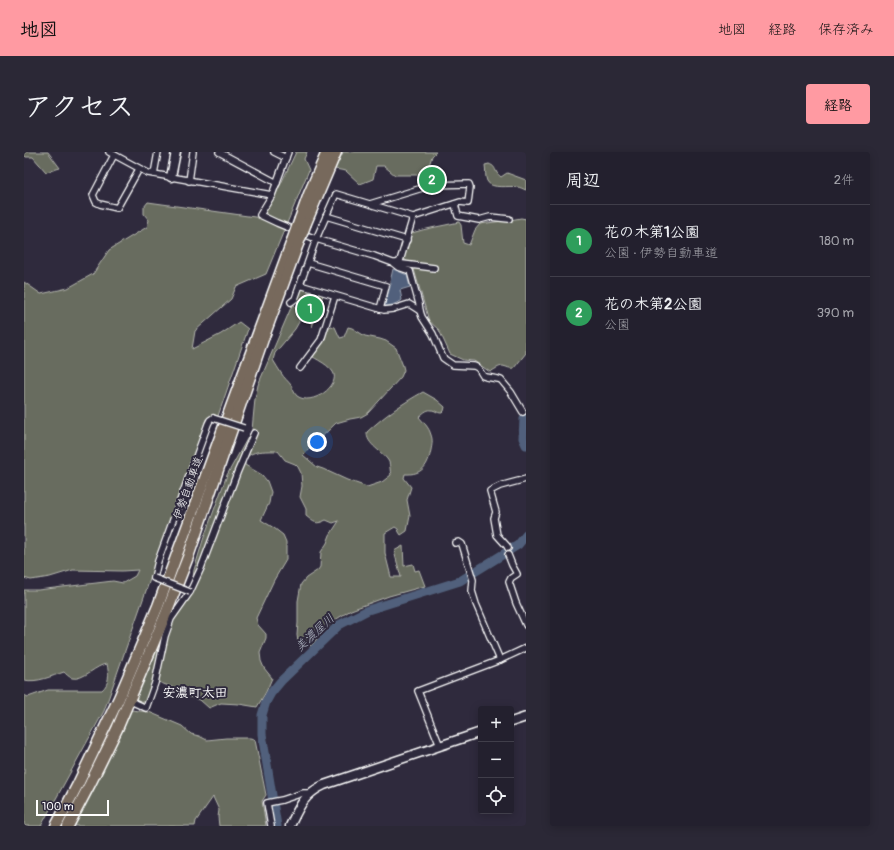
<!DOCTYPE html>
<html lang="ja">
<meta charset="utf-8">
<style>
body{margin:0;font-family:Pangolin,"Klee One",sans-serif;background:#2b2836;color:#f1f3f6}
.controls{position:absolute;right:12px;bottom:12px;display:grid;overflow:hidden;border-radius:4px;box-shadow:0 2px 10px #0003}
.controls button{width:36px;height:36px;display:grid;place-items:center;padding:0;border:0;border-bottom:1px solid #403e4a;background:#23202e;color:#f1f3f6;font:20px sans-serif}
.scale{position:absolute;left:12px;bottom:10px;width:73px;box-sizing:border-box;padding-left:4px;border:2px solid #fff;border-top:0;font-size:11px;line-height:14px;white-space:nowrap;color:#fff;-webkit-text-stroke:3px #2f2a3d;paint-order:stroke}
.you{position:absolute;left:293px;top:290px;width:14px;height:14px;margin:-10px;border:3px solid #fff;border-radius:50%;background:#1a73e8;box-shadow:0 0 0 6px #1a73e833}
.badge{display:grid;place-items:center;width:26px;height:26px;border-radius:50%;background:#ff9aa2;color:#fff;font-size:13px;font-weight:700}
.pin{position:absolute;translate:-50% -50%;border:2px solid #fff;box-shadow:0 1px 4px #0006}
.list{margin:0;padding:0;list-style:none}
h2{display:flex;justify-content:space-between;align-items:center;height:52px;margin:0;padding:0 16px;font-size:17px}
h2 small{font-size:13px;font-weight:400;color:#a3a3aa}
.list li{display:grid;grid-template-columns:26px 1fr auto;gap:12px;align-items:center;box-sizing:border-box;height:72px;padding:0 16px;border-top:1px solid #403e4a}
.list b{display:block;font-size:15px;white-space:nowrap}
.list p{margin:0;font-size:13px;white-space:nowrap;color:#a3a3aa}
.list em{font-size:13px;font-style:normal;color:#a3a3aa}
.icon{flex:none;width:22px;height:22px;fill:none;stroke:currentColor;stroke-width:2;stroke-linecap:round;stroke-linejoin:round}
.map{position:relative;flex:none;width:502px;height:674px;overflow:hidden;border-radius:4px}
header{display:flex;align-items:center;gap:24px;box-sizing:border-box;height:56px;padding:0 20px;background:#ff9aa2;color:#111}
header strong{font-size:19px}
nav{display:flex;gap:22px;margin-inline-start:auto;font-size:14px}
.intro{display:flex;align-items:center;justify-content:space-between;box-sizing:border-box;height:96px;padding:0 24px}
h1{margin:0;font-size:28px}
.button{padding:10px 18px;border-radius:4px;background:#ff9aa2;color:#111;font-size:14px;font-weight:700}
main{display:flex;gap:24px;padding:0 24px}
aside{flex:1;background:#23202e;border-radius:4px;box-shadow:0 2px 10px #0003}
.map>svg:first-child{display:block}
.green{fill:#686c5e;stroke:#b4b6ae}
.water{fill:#51617b;stroke:#97a0b0}
.lines{fill:none;stroke-linecap:round;stroke-linejoin:round}
.river{stroke:#51617b;stroke-width:9}
.street-casing{stroke:#fff;stroke-width:8}
.secondary-casing{stroke:#fff;stroke-width:11}
.highway-casing{stroke:#fff;stroke-width:13}
.street{stroke:#2f2a3d;stroke-width:5.5}
.secondary{stroke:#2f2a3d;stroke-width:8}
.highway{stroke:#77695c;stroke-width:10}
.street-bridge-casing{stroke:#fff;stroke-width:8;stroke-linecap:butt}
.highway-bridge-casing{stroke:#fff;stroke-width:13;stroke-linecap:butt}
.street-bridge{stroke:#2f2a3d;stroke-width:5.5}
.highway-bridge{stroke:#77695c;stroke-width:10}
.labels{text-anchor:middle;dominant-baseline:central;stroke-width:4;stroke-linejoin:round;paint-order:stroke}
.street-label{font-size:11px;fill:#fff;stroke:#2f2a3d}
.water-label{font-size:12px;font-style:italic;fill:#b1b8c4;stroke:#2f2a3d}
.quarter-label{font-size:13px;font-weight:bold;fill:#fff;stroke:#2f2a3d}
</style>
<header>
<strong>地図</strong>
<nav><a>地図</a><a>経路</a><a>保存済み</a></nav>
</header>
<div class="intro"><h1>アクセス</h1><a class="button">経路</a></div>
<main>
<div class="map">
<svg width="502" height="674" viewBox="0 0 502 674">
<rect width="100%" height="100%" fill="#2f2a3d"/>
<filter id="ink" filterUnits="userSpaceOnUse"><feTurbulence type="fractalNoise" baseFrequency=".025" numOctaves="2"/><feDisplacementMap in="SourceGraphic" scale="8" xChannelSelector="R" yChannelSelector="G"/><feConvolveMatrix kernelMatrix="1 2 1 2 8 2 1 2 1" color-interpolation-filters="sRGB"/></filter>
<g filter="url(#ink)">
<g class="green">
<polygon points="0,0 24,0 36,16 22,20 9,5 2,5 0,3"/>
<path d="M 272,0 L 283,0 L 280,7 L 285,18 L 242,122 L 212,135 L 207,147 L 171,179 L 168,197 L 197,182 L 215,170 L 224,177 L 194,264 L 182,267 L 80,559 L 17,674 L 0,674 L 0,543 L 4,545 L 24,538 L 78,538 C 86,531 85,522 83,512 C 73,512 59,529 48,526 C 45,525 42,522 40,520 C 28,524 13,531 0,528 L 0,438 L 14,438 L 89,429 L 99,431 L 111,424 L 114,418 L 98,419 L 49,418 L 26,425 L 7,428 L 0,426 L 0,130 L 17,142 L 44,136 L 69,122 L 85,98 L 123,75 L 125,68 L 120,62 L 120,55 L 124,50 L 238,66 L 251,44 Z"/>
<polygon points="319,0 412,0 408,4 402,23 371,23 360,14 352,14 349,27 336,32 322,19 311,17"/>
<path d="M 465,12 C 470,14 470,15 472,19 C 473,22 476,24 477,25 L 483,21 L 502,28 L 502,38 C 499,37 496,35 493,35 C 486,33 467,38 463,29 C 461,25 462,18 461,13 Z"/>
<path d="M 497,66 L 502,67 L 502,201 L 490,216 C 485,217 484,215 479,214 C 475,214 470,218 466,220 L 450,209 L 439,208 L 426,202 L 415,178 L 405,169 L 389,114 L 379,106 L 388,81 C 403,76 419,74 435,70 L 437,73 L 439,91 L 445,93 L 451,78 L 456,72 L 486,68 Z"/>
<polygon points="279,137 299,143 288,175 286,164 281,160 272,149 276,138"/>
<path d="M 269,151 L 275,162 L 275,170 L 271,177 L 251,201 L 249,208 C 252,212 254,217 257,221 C 260,226 264,229 267,233 C 269,237 270,241 273,244 C 288,255 317,233 309,220 C 304,213 296,209 289,205 L 300,187 L 304,176 L 307,174 L 311,175 L 316,186 L 320,185 L 324,175 L 328,176 L 341,184 L 356,187 L 362,189 L 372,196 L 379,214 L 380,218 L 377,225 L 344,261 L 337,265 L 326,267 L 312,271 L 279,303 L 293,315 L 299,317 L 323,328 L 343,335 L 358,330 L 367,323 C 366,319 366,313 365,310 C 359,299 342,293 343,280 C 360,264 379,251 399,240 L 413,248 L 421,255 L 420,259 L 418,261 C 412,261 412,258 407,258 C 403,257 398,262 395,265 C 399,270 405,275 407,283 C 409,288 408,293 407,298 C 404,314 398,323 381,322 L 380,326 L 387,335 L 383,348 L 386,364 L 383,379 L 377,383 L 375,380 L 374,377 L 371,375 L 361,381 L 361,401 L 367,425 L 377,425 L 370,399 L 379,394 L 380,414 L 389,412 L 391,419 L 395,418 L 401,434 L 365,444 L 327,458 L 311,468 L 300,478 L 288,493 L 284,494 L 281,494 L 274,490 L 273,483 L 274,471 L 274,449 L 277,432 L 282,426 L 294,418 L 296,415 L 297,400 L 303,391 L 306,383 L 315,369 L 309,371 L 302,368 C 292,373 291,371 282,364 L 282,357 L 276,345 L 278,334 L 277,321 L 274,315 L 271,312 L 261,308 L 254,299 C 243,299 220,297 221,313 L 238,323 L 243,329 L 247,340 L 245,351 L 237,368 L 250,376 L 259,383 L 262,390 L 262,408 L 250,428 L 232,466 L 234,473 L 242,482 L 242,486 L 236,501 L 237,509 L 240,516 L 248,526 L 242,540 L 233,555 L 215,552 L 197,551 L 185,556 L 176,548 L 155,542 L 150,536 L 129,528 L 122,551 L 112,547 L 136,485 L 139,483 L 167,443 L 170,418 L 179,388 L 203,323 L 228,278 L 231,247 L 234,233 Z"/>
<polygon points="107,558 125,560 158,574 167,582 175,584 183,588 202,586 226,586 230,587 231,588 242,643 238,649 242,674 195,674 194,665 195,658 189,645 172,669 171,674 49,674 71,633"/>
</g>
<polygon class="water" points="369,117 383,123 386,135 376,138 378,148 377,149 368,153 362,154 361,152 367,131 366,130"/>
<g class="lines">
<g class="river">
<polyline points="502,263 500,267 499,286 502,293"/>
<polyline points="253,674 238,582 238,563 242,550 247,541 257,529 315,473 344,458 436,429 494,393 502,383"/>
</g>
<g class="street-casing">
<g id="street">
<polyline points="85,0 124,21 130,22 248,43"/>
<polyline points="195,0 253,31"/>
<polyline points="250,0 262,6"/>
<polyline points="264,0 248,43 236,63 253,71 292,87 350,104 369,111 374,115 386,119 395,152 396,159 398,165 409,182 419,206 429,213 450,214 454,216 459,224 462,225 474,227 477,228 487,240 499,260"/>
<polyline points="90,3 69,43 72,50 76,52 93,56 115,17"/>
<polyline points="130,22 134,0"/>
<polyline points="165,29 169,0"/>
<polyline points="431,52 434,64 455,68 466,65 485,67"/>
<polyline points="302,64 383,88"/>
<polyline points="284,111 362,134 356,157"/>
<polyline points="371,111 410,116"/>
<polyline points="372,112 376,109 389,65"/>
<polyline points="276,133 360,158 369,157 385,152 396,159"/>
<polyline points="267,150 271,147 292,87 312,42 389,65 436,50 444,51 446,35 445,32 408,33 346,52"/>
<polyline points="276,216 297,188 311,144"/>
<polyline points="431,391 435,390 438,392 449,428 448,439 452,452 476,508"/>
<polyline points="484,396 483,394 473,383 470,366 472,360 466,339 476,334 502,327"/>
<polyline points="484,403 488,413 493,422 487,426 485,430 492,451 502,473"/>
<polyline points="130,426 134,409 184,272 186,268 189,266"/>
<polyline points="111,551 122,556 131,531 141,484 147,467 166,440 177,416 213,321 230,281"/>
<polyline points="416,594 394,539 476,508 502,496"/>
<polyline points="247,674 243,651 258,648 279,641 287,641"/>
</g>
</g>
<g class="secondary-casing">
<g id="secondary">
<polyline points="147,25 152,0"/>
<polyline points="487,570 502,565"/>
<path d="M 266,674 C 275,655 280,642 300,633 L 457,580"/>
</g>
</g>
<g class="highway-casing">
<g id="highway">
<polyline points="276,67 285,42 303,0"/>
<polyline points="282,71 312,0"/>
<polyline points="32,674 54,632 95,546 134,454 268,89"/>
<polyline points="44,674 66,632 93,577 141,464 164,405 239,187 274,92"/>
</g>
</g>
<use href="#street" class="street"/>
<use href="#secondary" class="secondary"/>
<use href="#highway" class="highway"/>
<g class="street-bridge-casing">
<g id="street-bridge">
<polyline points="189,266 220,276"/>
<polyline points="130,426 166,440"/>
</g>
</g>
<g class="highway-bridge-casing">
<g id="highway-bridge">
<polyline points="268,89 276,67"/>
<polyline points="274,92 282,71"/>
</g>
</g>
<use href="#street-bridge" class="street-bridge"/>
<use href="#highway-bridge" class="highway-bridge"/>
</g>
</g>
<g class="labels">
<g class="street-label">
<text transform="translate(164 336) rotate(-70)">伊勢自動車道</text>
</g>
<g class="water-label">
<text transform="translate(291 481) rotate(-43)">美濃屋川</text>
</g>
<g class="quarter-label">
<text x="171" y="541">安濃町太田</text>
</g>
</g>
</svg>
<div class="controls">
<button>+</button>
<button>−</button>
<button><svg class="icon" aria-label="locate" viewBox="0 0 24 24"><circle cx="12" cy="12" r="6"/><path d="M12 2v4M12 18v4M2 12h4M18 12h4"/></svg></button>
</div>
<div class="scale">100 m</div>
<div class="you"></div>
<div class="pin badge" style="left:286px;top:157px;background:#2e9e5b">1</div>
<div class="pin badge" style="left:408px;top:28px;background:#2e9e5b">2</div>
</div>
<aside>
<h2>周辺<small>2件</small></h2>
<ul class="list">
<li><span class="badge" style="background:#2e9e5b">1</span><div><b>花の木第1公園</b><p>公園 · 伊勢自動車道</p></div><em>180 m</em></li>
<li><span class="badge" style="background:#2e9e5b">2</span><div><b>花の木第2公園</b><p>公園</p></div><em>390 m</em></li>
</ul>
</aside>
</main>
